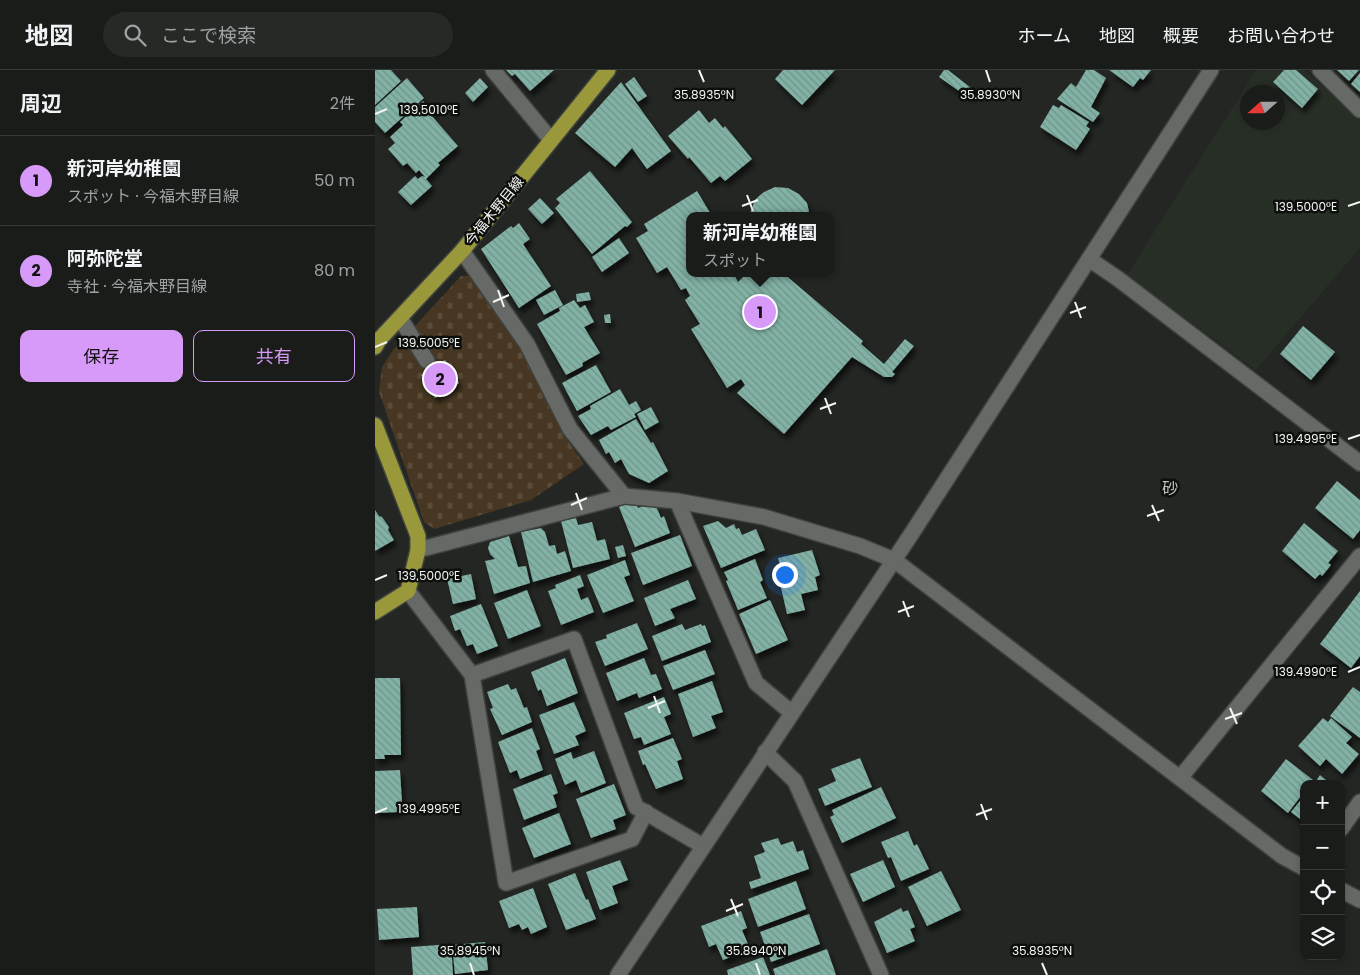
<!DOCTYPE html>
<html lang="ja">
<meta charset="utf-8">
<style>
body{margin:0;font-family:Poppins,"Noto Sans JP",sans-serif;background:#272927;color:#f1f3f6}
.controls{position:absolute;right:15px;bottom:15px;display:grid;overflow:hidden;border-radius:10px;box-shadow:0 2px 8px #0003}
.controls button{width:45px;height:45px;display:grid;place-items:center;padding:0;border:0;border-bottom:1px solid #383a39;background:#1a1c1a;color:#f1f3f6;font:25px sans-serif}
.compass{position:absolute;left:865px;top:15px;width:45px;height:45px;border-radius:50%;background:#1a1c1a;box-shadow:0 2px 8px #0003;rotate:249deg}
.you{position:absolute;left:409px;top:504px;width:18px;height:18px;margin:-12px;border:4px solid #fff;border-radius:50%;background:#1a73e8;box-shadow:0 0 0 8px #1a73e833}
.badge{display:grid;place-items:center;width:32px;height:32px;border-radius:50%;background:#d89af8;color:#111;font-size:16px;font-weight:700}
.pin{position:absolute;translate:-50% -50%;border:2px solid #fff;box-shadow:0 1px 5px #0006}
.popup{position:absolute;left:311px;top:142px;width:148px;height:65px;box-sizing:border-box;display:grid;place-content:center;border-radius:10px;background:#1a1c1a;filter:drop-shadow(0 1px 4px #0005);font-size:16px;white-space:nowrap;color:#9fa1a2}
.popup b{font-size:19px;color:#f1f3f6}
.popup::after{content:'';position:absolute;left:50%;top:100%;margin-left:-10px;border:10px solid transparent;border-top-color:#1a1c1a}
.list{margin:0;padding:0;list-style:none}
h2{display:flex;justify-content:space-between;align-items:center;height:65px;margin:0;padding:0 20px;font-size:21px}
h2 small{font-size:16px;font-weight:400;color:#9fa1a2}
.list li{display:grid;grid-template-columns:32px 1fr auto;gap:15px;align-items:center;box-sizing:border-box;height:90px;padding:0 20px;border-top:1px solid #383a39}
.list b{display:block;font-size:19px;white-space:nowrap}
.list p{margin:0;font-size:16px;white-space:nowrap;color:#9fa1a2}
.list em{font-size:16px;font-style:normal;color:#9fa1a2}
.actions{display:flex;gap:10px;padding:15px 20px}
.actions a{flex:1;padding:11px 0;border:1px solid #d89af8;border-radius:10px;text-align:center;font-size:18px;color:#d89af8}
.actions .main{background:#d89af8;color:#111}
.icon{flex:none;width:28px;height:28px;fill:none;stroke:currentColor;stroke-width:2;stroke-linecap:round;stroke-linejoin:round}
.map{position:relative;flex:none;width:985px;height:905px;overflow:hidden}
header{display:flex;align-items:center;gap:30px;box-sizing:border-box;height:70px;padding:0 25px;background:#1a1c1a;border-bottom:1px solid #383a39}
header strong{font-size:24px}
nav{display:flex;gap:28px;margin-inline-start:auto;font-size:18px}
.search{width:350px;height:45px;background:#272927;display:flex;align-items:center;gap:12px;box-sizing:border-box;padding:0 18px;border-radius:28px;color:#9fa1a2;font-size:19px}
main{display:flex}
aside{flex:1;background:#1a1c1a}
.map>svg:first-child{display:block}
.built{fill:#272e26;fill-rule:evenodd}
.cemetery{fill:url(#cemetery-stones)}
.building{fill:url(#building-back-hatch);filter:url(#shadow)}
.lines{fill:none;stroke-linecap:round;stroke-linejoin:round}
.minor-casing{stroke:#3f423f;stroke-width:18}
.major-casing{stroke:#3f423f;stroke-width:18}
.minor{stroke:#666965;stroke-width:15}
.major{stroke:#99983a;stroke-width:15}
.ticks{fill:none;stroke:#f4f6f3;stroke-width:2}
.labels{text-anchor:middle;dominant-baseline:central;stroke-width:5;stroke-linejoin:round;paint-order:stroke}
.street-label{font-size:14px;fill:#f4f6f3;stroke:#0d0f0d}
.quarter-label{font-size:16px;fill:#bfc2be;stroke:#0d0f0d}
.ticks-label{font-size:12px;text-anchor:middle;fill:#f4f6f3;stroke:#0d0f0d;stroke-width:5;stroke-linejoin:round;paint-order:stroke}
</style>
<header>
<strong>地図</strong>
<div class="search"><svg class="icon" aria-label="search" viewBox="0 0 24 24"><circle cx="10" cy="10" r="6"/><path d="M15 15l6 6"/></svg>ここで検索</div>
<nav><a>ホーム</a><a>地図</a><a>概要</a><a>お問い合わせ</a></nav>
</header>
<main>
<aside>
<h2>周辺<small>2件</small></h2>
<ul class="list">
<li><span class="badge">1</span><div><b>新河岸幼稚園</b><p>スポット · 今福木野目線</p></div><em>50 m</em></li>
<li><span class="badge">2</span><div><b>阿弥陀堂</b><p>寺社 · 今福木野目線</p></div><em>80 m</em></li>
</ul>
<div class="actions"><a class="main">保存</a><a>共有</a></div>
</aside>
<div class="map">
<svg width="985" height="905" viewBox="0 0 985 905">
<defs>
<pattern id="cemetery-stones" width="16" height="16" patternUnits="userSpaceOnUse" patternTransform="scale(1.25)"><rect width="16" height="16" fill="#473722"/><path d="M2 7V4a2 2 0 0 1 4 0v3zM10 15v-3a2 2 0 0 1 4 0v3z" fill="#594b38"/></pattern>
<pattern id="building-back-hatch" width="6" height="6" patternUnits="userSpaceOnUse" patternTransform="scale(1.25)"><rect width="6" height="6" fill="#82b2a6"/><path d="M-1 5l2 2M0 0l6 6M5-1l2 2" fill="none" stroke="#71938a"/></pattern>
<filter id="shadow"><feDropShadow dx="3" dy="5.5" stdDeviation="2.5" flood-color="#0009"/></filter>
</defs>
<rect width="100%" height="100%" fill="#232623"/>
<path class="built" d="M 881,0 L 929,0 L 985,49 L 985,178 L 881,300 L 752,205 ZM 872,22 L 902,22 L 902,52 L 872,52 Z"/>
<polygon class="cemetery" points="86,206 95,206 145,276 188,364 209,394 156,430 59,459 49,452 4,322 7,297 18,280"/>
<g class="building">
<polygon points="0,0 16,0 26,11 0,35"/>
<polygon points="131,0 179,0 155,21 140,4 137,6"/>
<polygon points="408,0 460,0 427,35 400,9"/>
<polygon points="569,0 573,0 600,21 596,27 585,19 584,21 564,7"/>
<polygon points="711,0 719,0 731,8 716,37 725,43 718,52 682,29 696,13 701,17"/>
<polygon points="734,0 776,0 768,10 765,8 758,17"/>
<polygon points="909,0 921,0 943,19 927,38 898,12"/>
<polygon points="962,0 984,0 974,11"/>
<polygon points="985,3 985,22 976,14"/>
<polygon points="259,7 272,26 263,32 250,14"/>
<polygon points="32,8 49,28 10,63 0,52 0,37"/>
<polygon points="105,8 113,17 98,32 90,23"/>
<polygon points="246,12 296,81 272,99 257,78 240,97 200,63"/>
<polygon points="48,31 58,43 56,45 83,76 63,93 65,95 51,109 57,116 36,135 23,122 40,106 43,109 47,106 50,107 44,100 41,103 32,93 28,96 13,79 20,73 15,67 28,55 25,52"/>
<polygon points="678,35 684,38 686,35 714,52 711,56 715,59 701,80 665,57"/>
<polygon points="324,40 334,53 340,48 348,58 350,56 377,89 350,111 345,106 336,113 314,87 313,89 293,66"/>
<polygon points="215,101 257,152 252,157 250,156 217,184 180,138 185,133 181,129"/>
<polygon points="400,117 413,118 424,124 432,133 435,146 374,146 380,130 384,126 389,122"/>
<polygon points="322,121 337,146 315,146 315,203 358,203 363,212 372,203 408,203 488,271 486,274 509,294 530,269 539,276 517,302 520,304 517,307 509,307 477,287 409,364 362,323 370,315 366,309 352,318 316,259 325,254 310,230 315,226 311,218 306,220 292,197 282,203 261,168 273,161 269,154"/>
<polygon points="165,128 179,143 167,154 153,139"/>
<polygon points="144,153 155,169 148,174 176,216 144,238 106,179 136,156 138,158"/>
<polygon points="244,168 254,183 227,202 217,187"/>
<polygon points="180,220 188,235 169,245 161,230"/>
<polygon points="214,222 216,230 202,232 201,224"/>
<polygon points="199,230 205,238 210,235 219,252 209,257 225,283 207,293 208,296 191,305 162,254 185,241 184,238"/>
<polygon points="235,244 236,253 230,253 229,245"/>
<polygon points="928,256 960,282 936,310 905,284"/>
<polygon points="70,290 84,313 60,328 46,305"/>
<polygon points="221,295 236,322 202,341 187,313"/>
<polygon points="245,319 254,335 261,331 266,340 259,344 261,347 236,360 233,356 216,365 203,346 216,339 215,336"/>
<polygon points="276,337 284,352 270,360 262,344"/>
<polygon points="261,349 276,373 278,372 293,401 274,413 254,404 246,389 240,393 234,382 231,384 224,370"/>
<polygon points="962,411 985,430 985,460 978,469 940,438"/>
<polygon points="260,430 263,438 275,433 277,437 281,436 286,448 289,446 295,463 260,477 244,437"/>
<polygon points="0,440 4,446 7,447 14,457 13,460 19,470 0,481"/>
<polygon points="201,448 203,455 217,452 222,471 230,469 235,489 198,498 186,451"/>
<polygon points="343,451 351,458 359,454 361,459 364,458 367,465 381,459 390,480 346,498 328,456"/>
<polygon points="929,453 963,481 953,493 956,495 947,506 945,504 940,509 907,481"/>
<polygon points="166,458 170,462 174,476 180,475 182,484 190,481 196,501 158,512 146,462"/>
<polygon points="305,465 317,496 268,515 256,483"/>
<polygon points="134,466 143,497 151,496 155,513 119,524 110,491 120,489 115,484 113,478 115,472"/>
<polygon points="248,475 251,486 243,488 240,477"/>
<polygon points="437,480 445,505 440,507 443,520 426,524 430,540 412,544 402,500 406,499 403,488"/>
<polygon points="380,489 388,510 385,512 392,528 363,540 351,511 353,510 349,502"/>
<polygon points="250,490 255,505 249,507 259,531 228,543 212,505"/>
<polygon points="96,504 101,529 78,534 72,509"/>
<polygon points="205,505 209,516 202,519 206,530 213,527 219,542 186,555 173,521 181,518 180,515"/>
<polygon points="313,510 321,529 295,539 300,548 280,556 269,528"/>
<polygon points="152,520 166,556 133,569 119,533"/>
<polygon points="985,521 985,586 976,598 945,574"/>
<polygon points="395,530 413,570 381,584 364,544"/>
<polygon points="106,534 123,576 102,584 98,574 92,576 85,559 80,561 75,546"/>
<polygon points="262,553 273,579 230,596 220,572 232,568 231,565"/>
<polygon points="307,554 310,560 326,554 327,556 330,555 336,572 287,591 277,566"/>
<polygon points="330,580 340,604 298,620 288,596"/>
<polygon points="190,588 203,623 172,636 166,619 163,621 156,602"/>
<polygon points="269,588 276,605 281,604 287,619 264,628 262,623 242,631 231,603"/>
<polygon points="0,608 25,608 26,685 9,685 10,689 0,689"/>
<polygon points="337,611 348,642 336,646 341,658 318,667 303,624"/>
<polygon points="133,614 136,620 141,618 149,638 152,637 157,652 127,665 115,639 118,638 112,622"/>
<polygon points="978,617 985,622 985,668 955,646"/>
<polygon points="289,627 296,644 289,647 296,664 269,675 266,667 259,669 249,643"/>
<polygon points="199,632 211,661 200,666 204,675 179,684 164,645"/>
<polygon points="948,648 953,652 956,648 977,667 971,673 984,684 967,704 951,689 945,696 923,676"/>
<polygon points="157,658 165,679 161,681 168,700 145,709 142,700 135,703 123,672"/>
<polygon points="298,668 307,689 302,691 308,709 281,719 270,694 268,695 263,681"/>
<polygon points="219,681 231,713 206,723 201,710 190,715 180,689 196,682 198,689"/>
<polygon points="485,688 497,717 450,736 443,719 461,711 456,699"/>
<polygon points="911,689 938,710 935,714 929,714 929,722 913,743 886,721"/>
<polygon points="25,700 27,733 23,734 23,742 0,743 0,701"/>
<polygon points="176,704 183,723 178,725 182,737 149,750 138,719"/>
<polygon points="945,705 956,714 939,714"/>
<polygon points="239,714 251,745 238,750 241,759 216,768 201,729"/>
<polygon points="506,717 521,748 467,773 455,747 459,745 457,740"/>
<polygon points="929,726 929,752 916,742"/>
<polygon points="184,743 196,774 159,788 147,758"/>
<polygon points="533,761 539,776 542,774 554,799 526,811 516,787 513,788 506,772"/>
<polygon points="403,768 406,775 418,771 422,782 428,780 434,799 376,819 374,812 386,808 379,786 390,782 386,773"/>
<polygon points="245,790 253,810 237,816 243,833 225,840 211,802"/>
<polygon points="508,790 520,817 488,832 475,804"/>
<polygon points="566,801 586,840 552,856 533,817"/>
<polygon points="200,803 211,830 213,829 221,849 191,860 173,814"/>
<polygon points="421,811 431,839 383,857 373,829"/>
<polygon points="158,818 172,857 156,864 153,857 147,860 144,854 134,858 124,831"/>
<polygon points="42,837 44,867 4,870 2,839"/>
<polygon points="526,838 528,842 533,840 540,857 535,859 540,871 512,883 499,852"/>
<polygon points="366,841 372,858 367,860 375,879 348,890 341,874 334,877 326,856"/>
<polygon points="434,844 445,874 396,892 385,862"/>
<polygon points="110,872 113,900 80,904 77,875"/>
<polygon points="76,874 78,905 38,905 36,877"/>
<polygon points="452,879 461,905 400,905 398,899"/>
<polygon points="388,887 395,905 353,905 352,900"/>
</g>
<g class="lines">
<g class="minor-casing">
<g id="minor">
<polyline points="118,0 176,70"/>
<polyline points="945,0 985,40"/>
<polyline points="87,181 152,274 195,359 249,426"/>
<polyline points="714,189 742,208 985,393"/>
<polyline points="25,248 52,291"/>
<polyline points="302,431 389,447 485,476 519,490 907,786 929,798"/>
<polyline points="43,480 249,426 302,431 381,613 417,643"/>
<polyline points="33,521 97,605 131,813 257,769 271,742"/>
<polyline points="97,605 199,569 261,737 328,776"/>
<polyline points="390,682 420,711 506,905"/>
<polyline points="805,708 985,486"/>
<polyline points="966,759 985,732"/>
<polyline points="966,820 985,830"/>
<polyline points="243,905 537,463 836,0"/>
</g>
</g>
<g class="major-casing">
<g id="major">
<polyline points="0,277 4,270 87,181 233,0"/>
<polyline points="0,355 43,466 43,480 33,521 0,542"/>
</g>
</g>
<use href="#minor" class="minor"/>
<use href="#major" class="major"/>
</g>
<path class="ticks" d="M 324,0 L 329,12M 611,0 L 615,12M 0,44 L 12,39M 372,125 L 378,141M 367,136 L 383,130M 973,136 L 985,132M 123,220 L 129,237M 118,232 L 134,225M 700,232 L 706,248M 695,243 L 711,237M 0,277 L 12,272M 450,328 L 456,344M 445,339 L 461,333M 973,369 L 985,365M 201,423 L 207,440M 196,435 L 212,428M 777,435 L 784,451M 772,446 L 789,440M 0,510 L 12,505M 528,531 L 534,547M 523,542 L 539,536M 973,602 L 985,597M 279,626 L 285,643M 273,638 L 290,631M 855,638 L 862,654M 850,649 L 867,643M 606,734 L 612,750M 0,743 L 12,738M 601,745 L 617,739M 356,829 L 363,846M 351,841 L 368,834M 95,893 L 99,905M 381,893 L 385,905M 667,893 L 672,905"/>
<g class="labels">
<g class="street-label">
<text transform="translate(119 141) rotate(-51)">今福木野目線</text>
</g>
<g class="quarter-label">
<text x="795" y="418">砂</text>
</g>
</g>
<g class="ticks-label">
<text x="329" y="29">35.8935°N</text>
<text x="615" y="29">35.8930°N</text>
<text x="54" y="44">139.5010°E</text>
<text x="931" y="141">139.5000°E</text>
<text x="54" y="277">139.5005°E</text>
<text x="931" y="373">139.4995°E</text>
<text x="54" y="510">139.5000°E</text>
<text x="931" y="606">139.4990°E</text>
<text x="54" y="743">139.4995°E</text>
<text x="95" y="885">35.8945°N</text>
<text x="381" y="885">35.8940°N</text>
<text x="667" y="885">35.8935°N</text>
</g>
</svg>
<div class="controls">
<button>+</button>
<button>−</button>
<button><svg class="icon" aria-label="locate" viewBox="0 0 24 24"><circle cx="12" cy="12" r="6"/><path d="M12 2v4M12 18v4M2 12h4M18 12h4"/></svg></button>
<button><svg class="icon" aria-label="layers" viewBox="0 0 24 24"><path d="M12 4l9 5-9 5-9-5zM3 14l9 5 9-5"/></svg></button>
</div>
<svg class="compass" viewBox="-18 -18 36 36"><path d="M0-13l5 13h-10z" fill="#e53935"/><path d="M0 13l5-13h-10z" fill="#9fa1a2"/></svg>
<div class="you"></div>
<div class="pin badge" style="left:385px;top:242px">1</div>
<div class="popup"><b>新河岸幼稚園</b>スポット</div>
<div class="pin badge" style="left:65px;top:309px">2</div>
</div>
</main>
